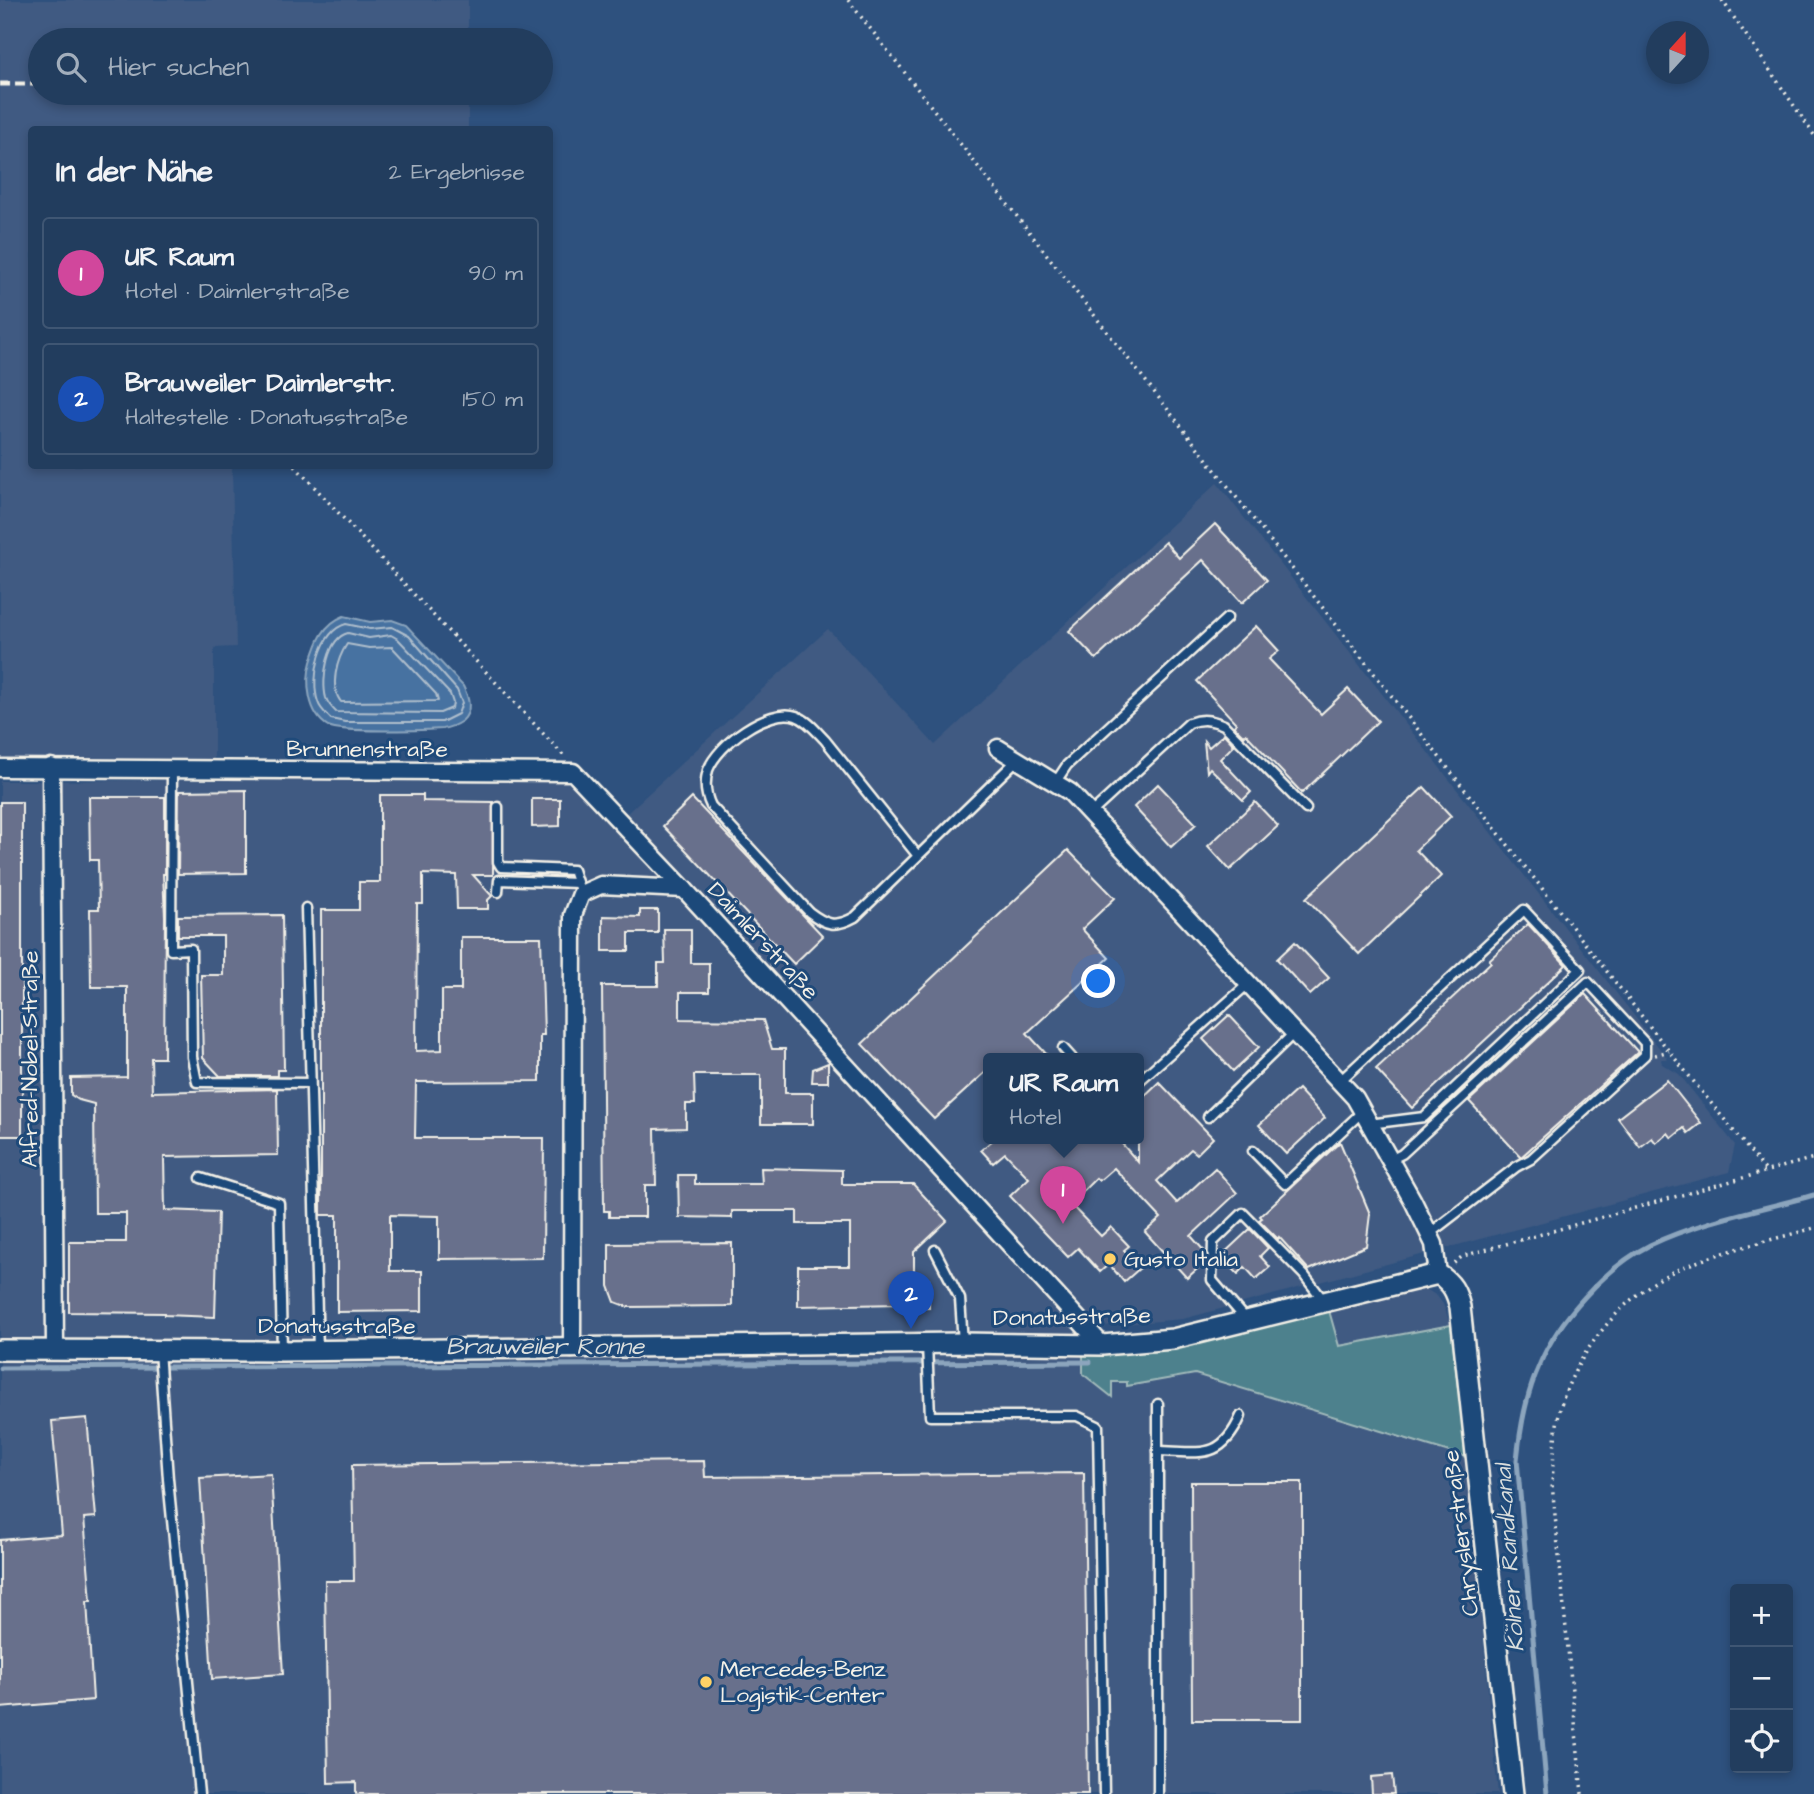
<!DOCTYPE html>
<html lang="de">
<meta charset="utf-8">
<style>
body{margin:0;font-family:"Architects Daughter",sans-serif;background:#2a4464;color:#f1f3f6}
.controls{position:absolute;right:21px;bottom:21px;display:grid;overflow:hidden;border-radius:7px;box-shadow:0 4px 10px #0003}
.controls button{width:63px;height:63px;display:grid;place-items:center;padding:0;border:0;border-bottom:2px solid #3f5673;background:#223d5e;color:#f1f3f6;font:35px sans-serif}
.compass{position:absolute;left:1646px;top:21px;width:63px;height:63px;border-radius:50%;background:#223d5e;box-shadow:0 4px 10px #0003;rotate:21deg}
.you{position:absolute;left:1099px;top:982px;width:24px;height:24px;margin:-18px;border:5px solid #fff;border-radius:50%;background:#1a73e8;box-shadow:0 0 0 10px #1a73e833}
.badge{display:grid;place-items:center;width:46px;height:46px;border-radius:50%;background:#ffd166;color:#fff;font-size:23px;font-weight:700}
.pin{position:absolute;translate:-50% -58px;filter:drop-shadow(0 2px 4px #0008)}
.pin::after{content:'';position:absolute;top:37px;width:24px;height:21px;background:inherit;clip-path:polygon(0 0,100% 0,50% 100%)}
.popup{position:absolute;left:983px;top:1053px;width:161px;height:91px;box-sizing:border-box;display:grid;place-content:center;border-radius:7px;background:#223d5e;filter:drop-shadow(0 2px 5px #0005);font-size:23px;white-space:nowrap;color:#a2aebc}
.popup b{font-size:26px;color:#f1f3f6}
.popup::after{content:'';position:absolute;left:50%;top:100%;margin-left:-14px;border:14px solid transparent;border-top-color:#223d5e}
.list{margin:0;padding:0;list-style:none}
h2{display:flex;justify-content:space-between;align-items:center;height:91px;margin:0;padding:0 28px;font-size:30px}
h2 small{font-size:23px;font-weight:400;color:#a2aebc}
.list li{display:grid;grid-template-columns:46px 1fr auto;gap:21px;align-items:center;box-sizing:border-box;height:112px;margin:0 14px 14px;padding:0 14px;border:2px solid #3f5673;border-radius:7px}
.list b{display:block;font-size:26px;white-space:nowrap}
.list p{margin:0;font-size:23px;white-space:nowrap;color:#a2aebc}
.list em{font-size:23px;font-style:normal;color:#a2aebc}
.icon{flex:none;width:38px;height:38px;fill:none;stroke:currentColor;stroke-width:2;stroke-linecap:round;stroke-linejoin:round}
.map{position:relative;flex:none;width:1814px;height:1794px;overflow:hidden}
.search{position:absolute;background:#223d5e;box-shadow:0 4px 10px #0003;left:28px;top:28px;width:525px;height:77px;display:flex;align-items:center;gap:18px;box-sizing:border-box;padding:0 24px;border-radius:38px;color:#a2aebc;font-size:26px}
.panel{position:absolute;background:#223d5e;box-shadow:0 4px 10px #0003;left:28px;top:126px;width:525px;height:343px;border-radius:7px}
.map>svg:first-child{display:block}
.built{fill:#3f5a82;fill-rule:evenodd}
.green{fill:#4e818d;stroke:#a1b9ba;stroke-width:2}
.water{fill:#4772a1;stroke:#8ca5bd;stroke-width:2}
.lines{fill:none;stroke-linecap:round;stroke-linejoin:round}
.shore{stroke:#afbecc;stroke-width:2}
.stream{stroke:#8ca5bd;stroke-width:5}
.building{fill:#686f8c;stroke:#f4f1e8;stroke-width:2}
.service-casing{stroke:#f4f1e8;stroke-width:13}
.minor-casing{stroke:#f4f1e8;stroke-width:21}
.tertiary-casing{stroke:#f4f1e8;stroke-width:24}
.path{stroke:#f4f1e8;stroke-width:3.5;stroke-dasharray:2 5;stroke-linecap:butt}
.service{stroke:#1f4a7a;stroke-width:8}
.minor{stroke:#1f4a7a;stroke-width:16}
.tertiary{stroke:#1f4a7a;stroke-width:19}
.rail{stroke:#f4f1e8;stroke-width:5;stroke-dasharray:10 5;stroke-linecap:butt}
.poi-dot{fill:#ffd166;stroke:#1f4a7a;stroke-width:2.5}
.labels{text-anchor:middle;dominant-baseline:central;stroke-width:6;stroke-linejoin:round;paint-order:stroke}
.street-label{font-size:23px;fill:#f4f1e8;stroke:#1f4a7a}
.poi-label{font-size:23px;fill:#f4f1e8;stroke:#1f4a7a;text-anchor:start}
.water-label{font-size:24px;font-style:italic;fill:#dadedd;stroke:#1f4a7a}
</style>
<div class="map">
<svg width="1814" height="1794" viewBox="0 0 1814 1794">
<rect width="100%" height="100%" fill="#2e517e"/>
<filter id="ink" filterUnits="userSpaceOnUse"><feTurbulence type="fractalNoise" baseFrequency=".0143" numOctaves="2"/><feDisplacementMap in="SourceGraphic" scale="14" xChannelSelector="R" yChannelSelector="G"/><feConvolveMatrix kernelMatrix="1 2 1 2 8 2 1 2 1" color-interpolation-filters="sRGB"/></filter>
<g filter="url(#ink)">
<g class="built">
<polygon points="0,0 468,0 468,40 40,40 40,93 468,93 468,129 32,130 32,466 232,466 236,647 214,648 214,767 0,767"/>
<path d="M 1217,483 L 1668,1059 L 1661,1059 L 1662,1064 L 1679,1074 L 1735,1145 L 1729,1172 L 1183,1319 L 1102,1326 L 1083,1353 L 1111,1396 L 1112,1382 L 1127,1382 L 1128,1386 L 1195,1373 L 1466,1457 L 1498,1794 L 0,1794 L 0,781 L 556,778 L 578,787 L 614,825 L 828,629 L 935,745 ZM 988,1058 L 1138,1058 L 1138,1138 L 988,1138 Z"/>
<polygon points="1423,1287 1437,1296 1443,1304 1451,1325 1338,1346 1328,1307"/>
</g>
<polygon class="green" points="1328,1307 1339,1346 1451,1325 1466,1457 1195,1374 1127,1386 1127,1382 1112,1382 1112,1397 1083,1374 1083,1353 1127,1353 1173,1347"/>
<path class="water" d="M 344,616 L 370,622 L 392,620 L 406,625 L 463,686 C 469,698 473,711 462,721 C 456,725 449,728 442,729 C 424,730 341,733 328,726 C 308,714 305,682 311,662 C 317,642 323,624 344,616 Z"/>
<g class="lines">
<g class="shore">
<path d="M 346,624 L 370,629 L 392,627 L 409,636 L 457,690 L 462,703 L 458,714 L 442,722 L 345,722 L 331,719 C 326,714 320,709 318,702 C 310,678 320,631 346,624 Z"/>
<path d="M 348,633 L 369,638 L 391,635 L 398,639 L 450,694 L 453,703 L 452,708 L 440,713 L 336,712 C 332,708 328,704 326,698 C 321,680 327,638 348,633 Z"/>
<path d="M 347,644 L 369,648 L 392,647 L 436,694 L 438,701 L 341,702 C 329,687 337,659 347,644 Z"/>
</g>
<g class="stream">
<polyline points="0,1368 1090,1362"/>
<path d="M 1547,1794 L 1517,1460 C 1520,1429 1526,1395 1539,1366 C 1557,1321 1606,1267 1650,1245 C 1700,1221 1760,1210 1814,1195"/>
</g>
</g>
<g class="building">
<polygon points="1215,524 1267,580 1242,603 1203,560 1096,659 1069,631 1165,542 1179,558"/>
<polygon points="1256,626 1279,651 1269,659 1321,714 1348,689 1378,721 1302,793 1246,734 1244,736 1234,726 1236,723 1197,681"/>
<polygon points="1224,734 1234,745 1220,759 1251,792 1243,800 1210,768 1207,772 1204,741 1209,747"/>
<polygon points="1158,784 1196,824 1171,847 1134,807"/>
<polygon points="1424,787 1451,816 1416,850 1441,876 1359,954 1306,898"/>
<polygon points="246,790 246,873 178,874 179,791"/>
<polygon points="380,795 423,795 423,801 493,802 493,875 473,875 492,896 488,900 488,909 457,909 456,875 423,874 423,904 417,904 416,1051 442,1050 442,990 461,990 461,937 541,937 544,1035 540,1035 540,1081 416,1082 415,1138 544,1138 543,1258 439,1259 439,1216 390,1215 390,1271 422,1271 422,1311 337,1312 337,1215 321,1215 321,910 359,910 359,882 380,882"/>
<polygon points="89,797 165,797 165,874 163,874 165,916 164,1058 151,1058 152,1092 277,1089 278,1155 164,1157 165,1210 218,1212 215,1317 164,1315 164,1313 69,1312 69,1242 126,1242 126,1213 95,1213 94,1104 79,1100 71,1095 71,1078 127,1077 127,987 91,987 90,909 99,909 98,860 90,860"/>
<polygon points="692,798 823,936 794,964 663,826"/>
<polygon points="532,799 560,799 560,826 532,827"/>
<rect x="0" y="802" width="22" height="334"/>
<polygon points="1255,802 1278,826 1230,870 1208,846"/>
<polygon points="1068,850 1115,898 1082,929 1109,958 1027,1033 1050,1058 988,1058 988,1070 934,1119 862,1044"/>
<polygon points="640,910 658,910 658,933 629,933 629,951 603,951 603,916 640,917"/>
<polygon points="282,915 284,1070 277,1070 277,1076 220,1076 203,1058 201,975 223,975 223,936 178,936 178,916"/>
<polygon points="1528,924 1566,965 1412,1108 1376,1069 1491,962 1489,960"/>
<polygon points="664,929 691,929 691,963 709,963 709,992 680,992 680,1019 763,1020 772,1049 785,1049 785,1093 813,1093 813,1124 761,1124 761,1075 694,1075 695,1104 686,1104 686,1128 655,1129 656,1185 645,1185 645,1217 609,1217 609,1211 604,1211 602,986 658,986 658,963 665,963"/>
<polygon points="1295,942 1329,978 1310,995 1277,959"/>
<polygon points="1585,994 1638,1052 1521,1157 1469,1101"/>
<polygon points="1229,1015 1259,1047 1233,1071 1203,1039"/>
<polygon points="828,1063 828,1082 812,1082 813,1069"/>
<polygon points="1667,1080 1701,1123 1688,1133 1684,1128 1672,1138 1668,1133 1656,1143 1652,1138 1640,1147 1618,1118"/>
<polygon points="1159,1082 1213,1138 1197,1154 1191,1149 1157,1181 1177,1203 1215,1168 1237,1193 1191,1236 1206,1253 1206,1261 1187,1278 1145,1232 1161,1218 1114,1168 1099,1181 1096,1178 1070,1204 1101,1236 1111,1227 1129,1246 1124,1250 1140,1268 1124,1282 1109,1264 1100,1272 1078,1248 1068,1257 1010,1196 1029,1178 1005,1153 993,1163 981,1150 993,1140 991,1138 1117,1138 1138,1162 1138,1102"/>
<polygon points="1298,1089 1325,1118 1286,1154 1259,1125"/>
<polygon points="1340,1142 1370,1214 1366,1246 1309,1270 1279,1237 1278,1239 1259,1220 1262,1218 1260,1216"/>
<polygon points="761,1168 842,1170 842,1184 913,1184 947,1221 914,1252 914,1280 929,1280 929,1308 901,1308 901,1304 798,1306 798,1266 850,1266 850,1224 797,1224 797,1211 732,1211 732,1218 679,1217 678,1175 695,1175 695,1184 762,1184"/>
<polygon points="1250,1229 1268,1248 1260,1256 1270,1267 1256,1279 1245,1267 1238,1274 1221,1256"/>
<polygon points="732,1243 732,1306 628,1307 615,1302 609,1286 609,1244"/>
<polygon points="87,1418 96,1517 84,1518 91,1601 87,1601 93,1700 0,1708 0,1540 62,1535 52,1421"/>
<polygon points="704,1461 705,1477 1084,1473 1088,1794 356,1794 356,1782 328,1783 325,1581 354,1581 352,1465"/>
<polygon points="271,1474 283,1674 212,1679 200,1478"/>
<polygon points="1191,1482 1302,1482 1302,1720 1192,1720"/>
<polygon points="1392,1775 1394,1794 1372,1794 1371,1777"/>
</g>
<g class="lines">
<g class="service-casing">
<g id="service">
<polyline points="172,770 171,950 191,949 192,1057 197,1082 310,1083"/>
<polyline points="1055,783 1067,765 1227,618"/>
<polyline points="498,807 498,862 501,867 573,870 581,894"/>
<path d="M 1090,814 L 1189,723 C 1202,718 1212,720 1224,725 L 1306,809"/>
<path d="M 918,856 L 825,740 C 817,732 808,720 796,716 C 768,707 718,744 708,770 C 704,783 705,794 711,806 L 809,912 C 826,925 835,928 855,917 L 1017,760"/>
<polyline points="498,892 499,880 577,883"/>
<polyline points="306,908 318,1351"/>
<polyline points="1063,1048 1072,1058"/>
<polyline points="1138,1082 1248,984"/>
<polyline points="1339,1082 1524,910 1580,970 1424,1117 1369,1124"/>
<polyline points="1208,1117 1294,1033"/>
<polyline points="1253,1151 1285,1184 1362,1112"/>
<polyline points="1390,1160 1402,1154 1588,982 1645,1043 1645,1055 1531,1159 1516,1167 1429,1234"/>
<polyline points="201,1178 279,1203 282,1351"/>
<polyline points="935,1250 960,1299 963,1343"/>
<polyline points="1246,1320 1212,1280 1213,1242 1243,1213 1304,1275 1324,1301"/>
<polyline points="927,1344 930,1416 1077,1416 1098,1426 1104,1794"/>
<polyline points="159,1350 168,1479 199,1794"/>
<path d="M 1158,1451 C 1201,1452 1221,1461 1241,1416"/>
<polyline points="1158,1794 1158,1404"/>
</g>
</g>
<g class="minor-casing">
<g id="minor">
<polyline points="998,748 1070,792 1355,1098 1413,1201 1434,1244 1438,1274"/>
<polyline points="51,767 55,1349"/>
<polyline points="0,768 573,772 684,889 1102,1345"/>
<polyline points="572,1349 573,915 581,894 601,885 684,889"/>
</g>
</g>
<g class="tertiary-casing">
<path id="tertiary" d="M 0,1350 L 282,1351 L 963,1343 L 1102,1345 L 1173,1339 L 1438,1274 C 1452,1283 1456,1291 1460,1307 L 1513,1794"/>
</g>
<g class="path">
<polyline points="848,0 1669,1051 1766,1171"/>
<polyline points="1722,0 1814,135"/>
<polyline points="295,466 563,755"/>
<polyline points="1655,1055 1669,1051"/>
<polyline points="1454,1263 1463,1256 1814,1158"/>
<path d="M 1582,1794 L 1552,1484 C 1554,1455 1554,1427 1563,1399 C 1582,1344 1631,1287 1686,1266 C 1726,1250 1772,1240 1814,1228"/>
</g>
<use href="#service" class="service"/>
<use href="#minor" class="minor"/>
<use href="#tertiary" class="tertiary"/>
<polyline class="rail" points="0,84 40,84"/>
</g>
</g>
<g class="poi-dot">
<circle cx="1110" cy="1259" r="7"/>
<circle cx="706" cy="1682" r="7"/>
</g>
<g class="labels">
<g class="street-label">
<text x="367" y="749">Brunnenstraße</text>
<text transform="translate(763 941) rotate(47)">Daimlerstraße</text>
<text transform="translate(30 1059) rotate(-90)">Alfred-Nobel-Straße</text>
<text transform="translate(1072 1317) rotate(-1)">Donatusstraße</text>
<text x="337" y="1326">Donatusstraße</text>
<text transform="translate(1461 1533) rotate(-97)">Chryslerstraße</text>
</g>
<g class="poi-label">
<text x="1124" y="1259">Gusto Italia</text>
<text x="720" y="1669">Mercedes-Benz<tspan x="720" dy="26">Logistik-Center</tspan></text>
</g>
<g class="water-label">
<text x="545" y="1347">Brauweiler Ronne</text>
<text transform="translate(1510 1558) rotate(-94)">Kölner Randkanal</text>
</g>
</g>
</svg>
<div class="controls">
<button>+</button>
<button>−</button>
<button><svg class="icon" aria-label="locate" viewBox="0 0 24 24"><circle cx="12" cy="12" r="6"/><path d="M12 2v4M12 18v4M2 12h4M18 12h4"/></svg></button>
</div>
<svg class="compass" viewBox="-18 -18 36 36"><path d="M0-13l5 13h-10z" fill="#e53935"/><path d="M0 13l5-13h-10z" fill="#a2aebc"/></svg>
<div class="you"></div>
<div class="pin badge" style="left:1063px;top:1224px;background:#d1479c">1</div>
<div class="popup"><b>UR Raum</b>Hotel</div>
<div class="pin badge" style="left:911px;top:1329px;background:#1a4fb4">2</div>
<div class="search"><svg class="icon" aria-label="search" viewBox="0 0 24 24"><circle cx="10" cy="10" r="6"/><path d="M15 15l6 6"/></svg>Hier suchen</div>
<section class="panel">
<h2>In der Nähe<small>2 Ergebnisse</small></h2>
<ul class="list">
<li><span class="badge" style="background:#d1479c">1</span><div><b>UR Raum</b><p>Hotel · Daimlerstraße</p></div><em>90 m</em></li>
<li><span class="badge" style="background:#1a4fb4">2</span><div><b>Brauweiler Daimlerstr.</b><p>Haltestelle · Donatusstraße</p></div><em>150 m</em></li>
</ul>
</section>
</div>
